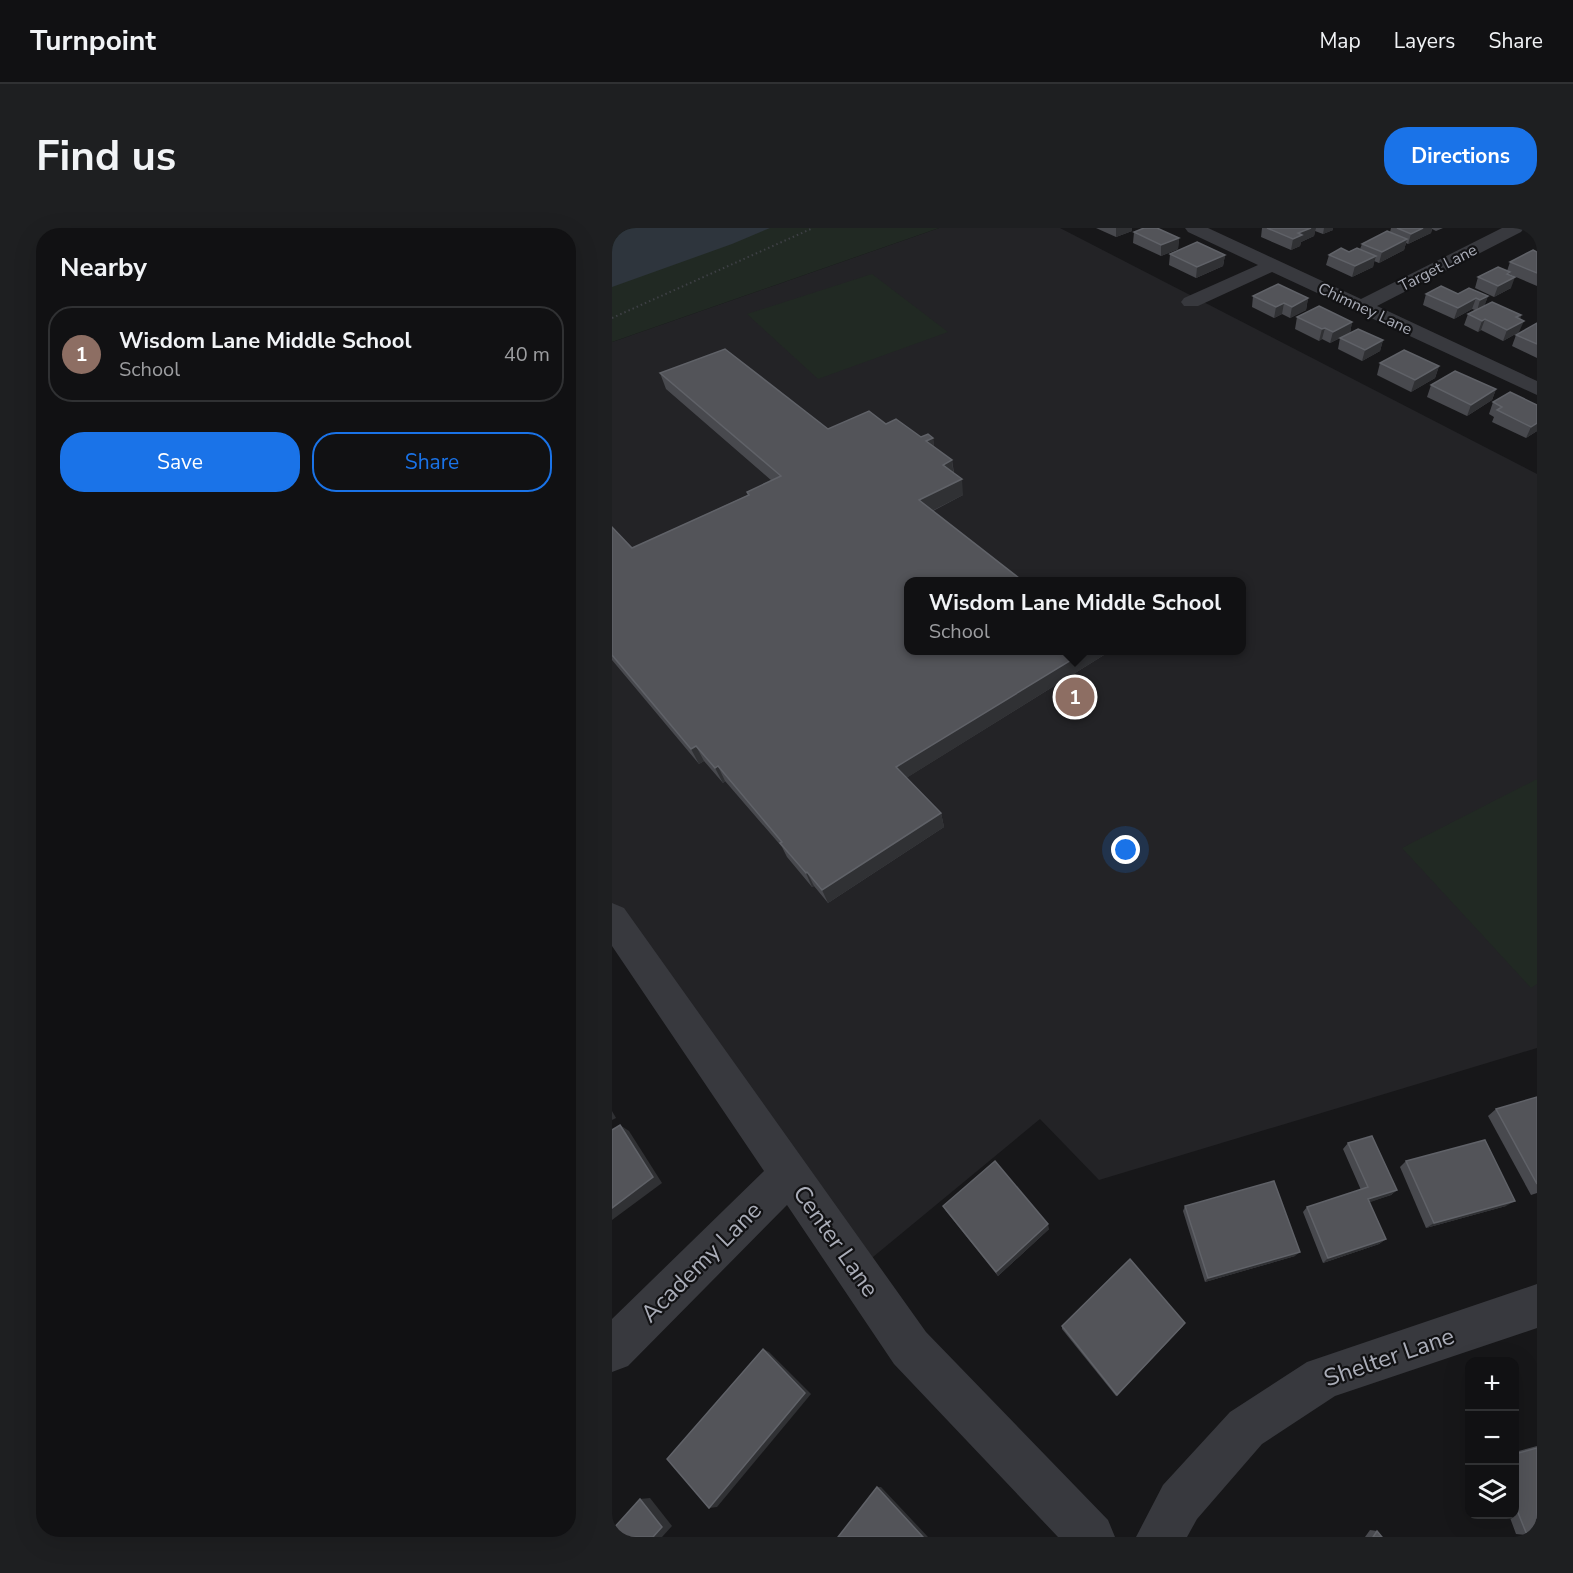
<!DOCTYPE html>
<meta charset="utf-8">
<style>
body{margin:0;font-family:"Nunito Sans",sans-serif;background:#1e1f21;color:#f1f3f6}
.controls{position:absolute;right:18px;bottom:18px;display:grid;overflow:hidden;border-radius:12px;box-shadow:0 6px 24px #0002}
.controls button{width:54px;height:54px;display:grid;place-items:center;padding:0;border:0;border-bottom:2px solid #303133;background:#111113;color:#f1f3f6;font:30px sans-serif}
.you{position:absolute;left:514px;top:622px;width:21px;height:21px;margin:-15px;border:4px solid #fff;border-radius:50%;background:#1a73e8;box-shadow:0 0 0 9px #1a73e833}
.badge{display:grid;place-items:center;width:39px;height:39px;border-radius:50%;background:#1a73e8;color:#fff;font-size:20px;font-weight:700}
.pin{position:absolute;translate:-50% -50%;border:3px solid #fff;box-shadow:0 2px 6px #0006}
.popup{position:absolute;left:292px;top:349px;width:342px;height:78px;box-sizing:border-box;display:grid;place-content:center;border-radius:12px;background:#111113;filter:drop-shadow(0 2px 4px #0005);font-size:20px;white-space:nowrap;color:#9c9da0}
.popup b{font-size:22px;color:#f1f3f6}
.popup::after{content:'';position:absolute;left:50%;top:100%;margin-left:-12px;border:12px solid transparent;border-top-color:#111113}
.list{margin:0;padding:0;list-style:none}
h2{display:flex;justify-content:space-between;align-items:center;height:78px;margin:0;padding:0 24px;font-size:26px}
h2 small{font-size:20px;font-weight:400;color:#9c9da0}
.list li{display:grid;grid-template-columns:39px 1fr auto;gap:18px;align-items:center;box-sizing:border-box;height:96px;margin:0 12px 12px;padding:0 12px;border:2px solid #303133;border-radius:24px}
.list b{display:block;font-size:22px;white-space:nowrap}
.list p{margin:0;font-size:20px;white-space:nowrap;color:#9c9da0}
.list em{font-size:20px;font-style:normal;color:#9c9da0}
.actions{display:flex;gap:12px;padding:18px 24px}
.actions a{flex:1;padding:14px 0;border:2px solid #1a73e8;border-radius:24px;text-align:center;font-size:21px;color:#1a73e8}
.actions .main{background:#1a73e8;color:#fff}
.icon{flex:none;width:33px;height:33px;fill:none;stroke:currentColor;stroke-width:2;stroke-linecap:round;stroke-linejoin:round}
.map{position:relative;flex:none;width:925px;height:1309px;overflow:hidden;border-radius:24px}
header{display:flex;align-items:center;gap:36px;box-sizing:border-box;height:84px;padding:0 30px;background:#111113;border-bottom:2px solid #303133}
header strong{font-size:28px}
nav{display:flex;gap:33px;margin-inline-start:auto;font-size:21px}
.intro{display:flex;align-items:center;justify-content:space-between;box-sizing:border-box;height:144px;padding:0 36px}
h1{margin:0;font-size:42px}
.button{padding:15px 27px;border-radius:24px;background:#1a73e8;color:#fff;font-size:21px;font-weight:700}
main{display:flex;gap:36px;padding:0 36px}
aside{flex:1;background:#111113;border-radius:24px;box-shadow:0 6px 24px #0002}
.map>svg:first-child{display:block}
.built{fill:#232326;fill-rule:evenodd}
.green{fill:#212923}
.water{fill:#2e353d}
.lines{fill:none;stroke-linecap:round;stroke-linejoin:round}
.path{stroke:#3e4045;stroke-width:2;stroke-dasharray:1.5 3;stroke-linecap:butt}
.minor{fill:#38393e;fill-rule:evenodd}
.wall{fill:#48494e}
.shaded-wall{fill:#303134}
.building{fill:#535459;stroke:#606268;stroke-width:1.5}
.labels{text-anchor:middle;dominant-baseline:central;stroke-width:4.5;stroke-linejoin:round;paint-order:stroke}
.far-street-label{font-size:16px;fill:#aaadb8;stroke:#121214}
.near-street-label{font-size:24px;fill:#aaadb8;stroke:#121214}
</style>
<header>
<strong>Turnpoint</strong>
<nav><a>Map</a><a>Layers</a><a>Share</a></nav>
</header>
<div class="intro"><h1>Find us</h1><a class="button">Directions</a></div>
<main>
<aside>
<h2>Nearby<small></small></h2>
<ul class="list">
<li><span class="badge" style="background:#8d6e63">1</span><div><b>Wisdom Lane Middle School</b><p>School</p></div><em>40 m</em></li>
</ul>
<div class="actions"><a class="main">Save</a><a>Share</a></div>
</aside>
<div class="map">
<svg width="925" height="1309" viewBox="0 0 925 1309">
<rect width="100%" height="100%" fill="#171719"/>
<path class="built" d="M 327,0 L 448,0 L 925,246 L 925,820 L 487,952 L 428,891 L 244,1043 L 0,691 L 0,114 ZM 296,354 L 630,354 L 630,422 L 296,422 Z"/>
<g class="green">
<polygon points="0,0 327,0 0,114"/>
<polygon points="260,46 336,104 206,151 135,86"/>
<polygon points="925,551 925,756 919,760 790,620"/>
</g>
<polygon class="water" points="15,0 158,0 120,16 0,59 0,5"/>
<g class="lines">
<polyline class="path" points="0,90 201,0"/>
<g class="minor">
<polygon points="573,0 596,0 749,71 890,0 912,0 909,4 765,78 925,153 925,167 660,44 586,78 572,78 569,74 572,70 646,37 576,4"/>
<polygon points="0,675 12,680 314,1104 496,1292 503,1309 446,1309 282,1136 175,977 16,1138 0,1144 0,1091 152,943 0,718"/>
<polygon points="925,1056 925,1100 723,1168 650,1216 585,1291 575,1309 524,1309 551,1257 618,1184 695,1134"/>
</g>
</g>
<g class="wall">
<polygon points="484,0 520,0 520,3 504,9"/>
<polygon points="650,0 721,0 721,2 711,6 703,3 702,8 689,14 688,18 679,22 649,9"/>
<polygon points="779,0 831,0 824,3 820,1 819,5 796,16 794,15 792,22 767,35 762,33 761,39 740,49 714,37 717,27 748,21 750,16 778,4"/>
<polygon points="522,4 567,10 566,21 549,28 521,15"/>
<polygon points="925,24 925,58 897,46 899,60 882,69 863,60 866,49 895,43 898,34"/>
<polygon points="558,26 613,27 611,38 584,50 557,37"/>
<polygon points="814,66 846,66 876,68 872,78 909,87 908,91 907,104 891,113 869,102 866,104 852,97 856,86 863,82 860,81 842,91 811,77"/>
<polygon points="641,68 696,70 694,82 678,90 670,86 662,90 640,79"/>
<polygon points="685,89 740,94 738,105 718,115 710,111 707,113 683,101"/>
<polygon points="925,95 925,130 900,118 904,107"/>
<polygon points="728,110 771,112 768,123 750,133 726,121"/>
<polygon points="768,135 827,138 823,150 799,164 765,147"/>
<polygon points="48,145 216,201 274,196 309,209 321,210 322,219 340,232 342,245 351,267 321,283 492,427 294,550 329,585 332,599 216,675 202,658 200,659 175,629 170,619 113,553 111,555 92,533 87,536 0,432 0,299 20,320 136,267 135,264 160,253 54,161"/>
<polygon points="819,157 884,161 880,172 855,188 815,169"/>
<polygon points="881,174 925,177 925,203 914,210 880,194 882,189 877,186"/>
<polygon points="925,869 925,965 919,967 876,888 884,881"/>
<polygon points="736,915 785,962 779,967 757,974 774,1011 767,1016 711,1035 691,984 695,979 749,962 731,921"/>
<polygon points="794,933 894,978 814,1000 788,939"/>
<polygon points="331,978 437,1001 386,1048 334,983"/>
<polygon points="573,978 683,1028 593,1054 571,983"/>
<polygon points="450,1098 571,1098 504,1168 450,1101"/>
<polygon points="925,1218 925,1305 915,1307 904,1306 897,1287 903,1287 903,1224"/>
<polygon points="758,1302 765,1303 770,1309 753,1309"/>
</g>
<g class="shaded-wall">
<polygon points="504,0 520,0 520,3 504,9"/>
<polygon points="699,0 704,0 702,8 689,14 688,18 679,22 681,11 686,5"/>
<polygon points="712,0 721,0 721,2 711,6"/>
<polygon points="811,0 820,0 819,5 796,16 799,6"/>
<polygon points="567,10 566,21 549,28 549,17"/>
<polygon points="795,11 792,22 767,35 770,24"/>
<polygon points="613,27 611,38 584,50 585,39"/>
<polygon points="764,28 761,39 740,49 743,38"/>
<polygon points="898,44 894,54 903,49 899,60 882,69 886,58 895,46"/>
<polygon points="876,68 872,79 865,83 868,72"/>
<polygon points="696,70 694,82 678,90 680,79"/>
<polygon points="864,70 860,81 842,91 846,80"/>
<polygon points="672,75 670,86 662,90 664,79"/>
<polygon points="909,87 906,96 912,93 907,104 891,113 895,102 904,89"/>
<polygon points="873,91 869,102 866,104 870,93"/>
<polygon points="740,94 738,105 718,115 721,104"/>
<polygon points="713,100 710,111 707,113 710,101"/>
<polygon points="771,112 768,123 750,133 753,122"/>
<polygon points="827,138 823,150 799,164 803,152"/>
<polygon points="884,161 880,172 855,188 859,177"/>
<polygon points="925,195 925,203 914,210 919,199"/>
<polygon points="321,210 323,226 314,213"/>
<polygon points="340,232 342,249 331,237"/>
<polygon points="350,251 351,267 310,288 307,272"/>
<polygon points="474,423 492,423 492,427 288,554 284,539"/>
<polygon points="84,518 92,533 87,536 79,521"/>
<polygon points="106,538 113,553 111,555 103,540"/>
<polygon points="329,585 332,599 216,675 210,662"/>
<polygon points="195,644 202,658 200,659 194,645"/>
<polygon points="0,883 4,890 0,892"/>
<polygon points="8,897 17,903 50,955 0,992 0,980"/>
<polygon points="785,962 779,967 750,977 756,971"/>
<polygon points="903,973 894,978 814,1000 822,995"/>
<polygon points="436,996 437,1001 386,1048 384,1044"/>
<polygon points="774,1011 767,1016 711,1035 716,1030"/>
<polygon points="688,1024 683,1028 593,1054 596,1050"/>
<polygon points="151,1121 157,1124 199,1166 105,1279 97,1280"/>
<polygon points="265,1259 269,1259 316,1309 311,1309"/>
<polygon points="38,1270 60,1298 50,1309 41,1309 28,1271"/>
</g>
<g class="building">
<polygon points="532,0 545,0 567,10 549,17 522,4"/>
<polygon points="655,0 699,0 686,5 690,7 681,11"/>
<polygon points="785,0 811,0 799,6"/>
<polygon points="775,3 795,11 770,24 750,16"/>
<polygon points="585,14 613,27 585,39 558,26"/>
<polygon points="729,20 737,24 745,20 764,28 743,38 717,27"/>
<polygon points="921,22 925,24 925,45 898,34"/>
<polygon points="886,39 898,44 895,46 903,49 886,58 866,49"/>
<polygon points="666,56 696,70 680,79 672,75 664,79 641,68"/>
<polygon points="829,58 846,66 857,60 876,68 868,72 864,70 846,80 814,66"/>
<polygon points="880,74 909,87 904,89 912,93 895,102 873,91 870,93 856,86"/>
<polygon points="707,78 740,94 721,104 713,100 710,101 685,89"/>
<polygon points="925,95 925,116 904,107"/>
<polygon points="746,101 771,112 753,122 728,110"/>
<polygon points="113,121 216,201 257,183 274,196 284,191 309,209 316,206 321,210 314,213 340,232 331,237 350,251 307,272 412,354 297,354 297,423 474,423 284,539 329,585 210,662 195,644 194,645 168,615 170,614 106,538 103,540 84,518 79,521 0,427 0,299 20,320 137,267 135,264 169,248 48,145"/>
<polygon points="792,122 827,138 803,152 768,135"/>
<polygon points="843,143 884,161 859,177 819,157"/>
<polygon points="898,164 925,177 925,195 919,199 885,182 890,179 881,174"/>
<polygon points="925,869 925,956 884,881"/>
<polygon points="8,897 41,949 0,980 0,902"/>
<polygon points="760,908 785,962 756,971 774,1011 716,1030 695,979 756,959 736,915"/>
<polygon points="873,912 903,973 822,995 794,933"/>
<polygon points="383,933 436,996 384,1044 331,978"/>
<polygon points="662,953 688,1024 596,1050 573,978"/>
<polygon points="518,1031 573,1095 505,1167 450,1098"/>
<polygon points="151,1121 193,1165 97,1280 55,1231"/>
<polygon points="925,1220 925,1305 915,1307 903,1277 903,1226"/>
<polygon points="265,1259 311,1309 226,1309"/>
<polygon points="28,1271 50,1299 41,1309 0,1309 0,1302"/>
<polygon points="765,1303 770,1309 761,1309"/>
</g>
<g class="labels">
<g class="far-street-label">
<text transform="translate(826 40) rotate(-27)">Target Lane</text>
<text transform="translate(753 81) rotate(25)">Chimney Lane</text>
</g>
<g class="near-street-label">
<text transform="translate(224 1013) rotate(55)">Center Lane</text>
<text transform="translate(89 1034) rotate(-45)">Academy Lane</text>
<text transform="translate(777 1129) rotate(-19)">Shelter Lane</text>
</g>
</g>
</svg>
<div class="controls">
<button>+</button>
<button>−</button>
<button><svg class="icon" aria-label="layers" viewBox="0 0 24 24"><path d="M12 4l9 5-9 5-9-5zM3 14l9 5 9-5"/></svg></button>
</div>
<div class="you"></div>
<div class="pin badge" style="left:463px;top:469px;background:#8d6e63">1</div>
<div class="popup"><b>Wisdom Lane Middle School</b>School</div>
</div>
</main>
